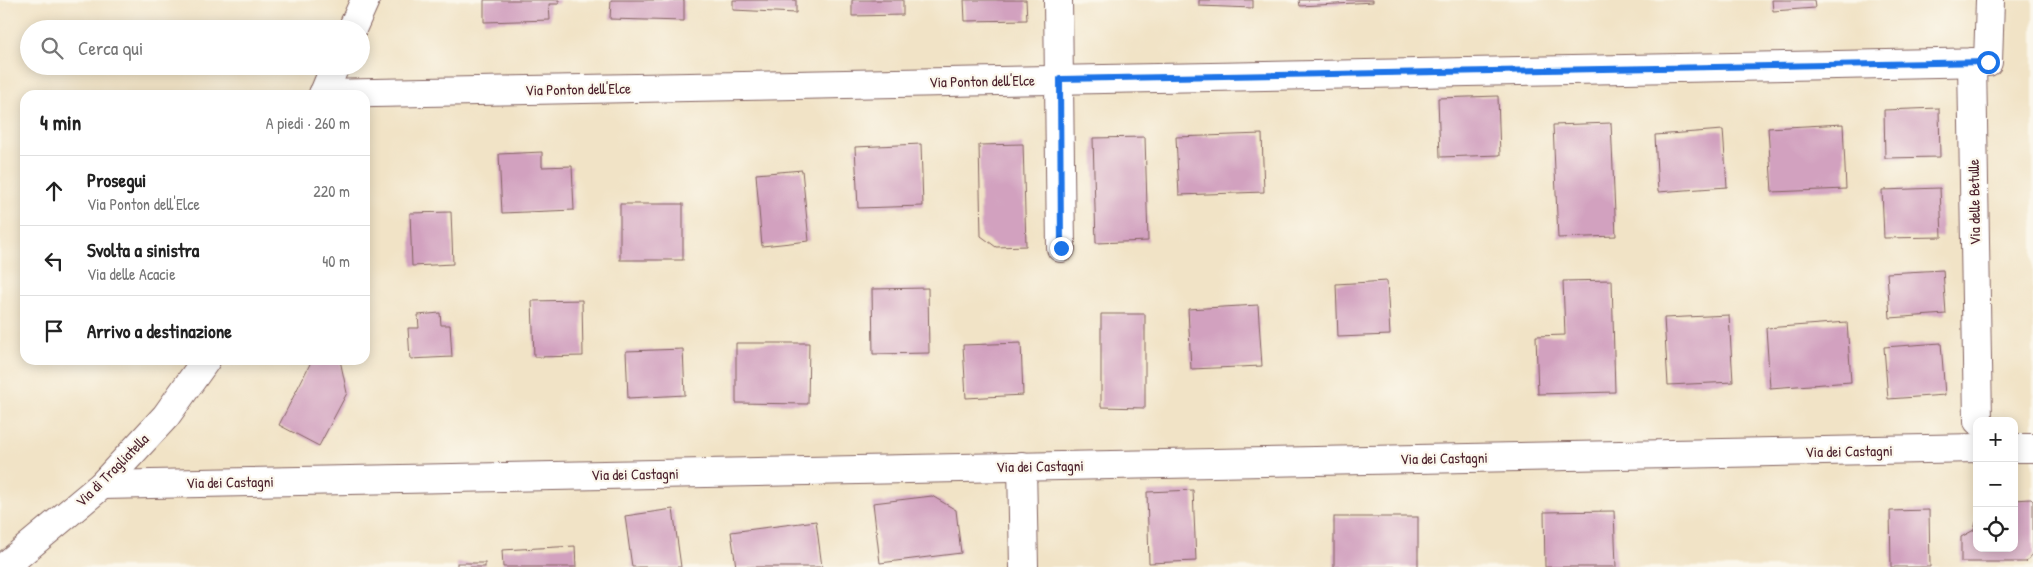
<!DOCTYPE html>
<html lang="it">
<meta charset="utf-8">
<style>
body{margin:0;font-family:"Patrick Hand",sans-serif;background:#f2f2f2;color:#222}
.controls{position:absolute;right:15px;bottom:15px;display:grid;overflow:hidden;border-radius:10px;box-shadow:0 2px 12px #0003}
.controls button{width:45px;height:45px;display:grid;place-items:center;padding:0;border:0;border-bottom:1px solid #e0e0e0;background:#fff;color:#222;font:25px sans-serif}
.stop{position:absolute;width:15px;height:15px;margin:-11px;border:4px solid #1a73e8;border-radius:50%;background:#fff}
.stop.end{background:#1a73e8;border-color:#fff;box-shadow:0 1px 5px #0008}
.list{margin:0;padding:0;list-style:none}
h2{display:flex;justify-content:space-between;align-items:center;height:65px;margin:0;padding:0 20px;font-size:21px}
h2 small{font-size:16px;font-weight:400;color:#767676}
.list li{display:grid;grid-template-columns:32px 1fr auto;gap:15px;align-items:center;box-sizing:border-box;height:70px;padding:0 20px;border-top:1px solid #e0e0e0}
.list b{display:block;font-size:19px;white-space:nowrap}
.list p{margin:0;font-size:16px;white-space:nowrap;color:#767676}
.list em{font-size:16px;font-style:normal;color:#767676}
.icon{flex:none;width:28px;height:28px;fill:none;stroke:currentColor;stroke-width:2;stroke-linecap:round;stroke-linejoin:round}
.map{position:relative;flex:none;width:2033px;height:567px;overflow:hidden}
.search{position:absolute;background:#fff;box-shadow:0 2px 12px #0003;left:20px;top:20px;width:350px;height:55px;display:flex;align-items:center;gap:12px;box-sizing:border-box;padding:0 18px;border-radius:28px;color:#767676;font-size:19px}
.panel{position:absolute;background:#fff;box-shadow:0 2px 12px #0003;left:20px;top:90px;width:350px;height:275px;border-radius:15px}
.map>svg:first-child{display:block}
.building{fill:#d2a1bf}
.lines{fill:none;stroke-linecap:round;stroke-linejoin:round}
.minor-casing{stroke:#846461;stroke-width:30}
.tertiary-casing{stroke:#846461;stroke-width:30}
.minor{stroke:#fff;stroke-width:28}
.tertiary{stroke:#fff;stroke-width:28}
.route{stroke:#1a73e8;stroke-width:6}
.labels{text-anchor:middle;dominant-baseline:central;stroke-width:4.5;stroke-linejoin:round;paint-order:stroke}
.street-label{font-size:15px;fill:#4a1f2b;stroke:#fbf7ec}
</style>
<div class="map">
<svg width="2033" height="567" viewBox="0 0 2033 567">
<rect width="100%" height="100%" fill="#fbf7ec"/>
<filter id="ink" filterUnits="userSpaceOnUse"><feTurbulence type="fractalNoise" baseFrequency=".02" numOctaves="2"/><feDisplacementMap in="SourceGraphic" scale="10" xChannelSelector="R" yChannelSelector="G"/><feConvolveMatrix kernelMatrix="1 2 1 2 8 2 1 2 1" color-interpolation-filters="sRGB"/></filter>
<filter id="wash" filterUnits="userSpaceOnUse"><feTurbulence type="fractalNoise" baseFrequency=".0096" numOctaves="4" result="noise"/><feDisplacementMap in="SourceGraphic" scale="20" xChannelSelector="R" yChannelSelector="G"/><feGaussianBlur stdDeviation="1.12" result="paint"/><feColorMatrix in="noise" values="0 0 0 0 0 0 0 0 0 0 0 0 0 0 0 0 0 1.4 0 .05"/><feComposite in="paint" operator="in"/></filter>
<g filter="url(#wash)">
<rect width="100%" height="100%" fill="#f1e3c6"/>
<g id="blocks">
<g class="building">
<polygon points="484,0 559,0 559,4 549,4 550,20 484,22"/>
<polygon points="611,0 684,0 684,21 610,19"/>
<polygon points="733,0 796,0 796,13 733,10"/>
<polygon points="852,0 903,0 903,15 852,16"/>
<polygon points="964,0 1026,0 1027,20 965,21"/>
<polygon points="1199,0 1253,0 1253,8 1199,6"/>
<polygon points="1299,0 1373,0 1373,2 1300,6"/>
<polygon points="1772,0 1814,0 1815,8 1773,11"/>
<polygon points="1498,96 1500,155 1440,157 1438,98"/>
<polygon points="1939,108 1940,157 1885,158 1884,110"/>
<polygon points="1611,123 1616,236 1558,238 1553,125"/>
<polygon points="1843,124 1846,189 1772,192 1768,128"/>
<polygon points="1723,130 1727,187 1658,192 1655,135"/>
<polygon points="1262,134 1264,192 1179,195 1176,137"/>
<polygon points="1145,137 1148,241 1096,243 1093,138"/>
<polygon points="921,144 923,206 858,208 855,147"/>
<polygon points="1023,144 1026,246 996,247 981,236 979,145"/>
<polygon points="542,152 542,167 572,166 574,210 502,213 499,154"/>
<polygon points="802,170 809,241 762,246 756,174"/>
<polygon points="1940,188 1942,237 1884,238 1882,190"/>
<rect x="620" y="204" width="63" height="56"/>
<polygon points="451,212 453,264 412,266 410,213"/>
<polygon points="1943,270 1946,314 1890,318 1887,273"/>
<polygon points="1612,280 1615,392 1538,394 1536,336 1565,335 1563,281"/>
<polygon points="1387,281 1390,335 1338,337 1336,284"/>
<polygon points="928,288 929,353 873,354 872,289"/>
<polygon points="582,300 583,356 534,357 532,301"/>
<polygon points="1258,305 1262,366 1191,369 1188,309"/>
<polygon points="440,313 441,325 450,325 452,357 410,359 408,328 419,328 418,315"/>
<polygon points="1101,314 1145,314 1145,408 1101,407"/>
<polygon points="1729,315 1733,382 1668,385 1664,318"/>
<polygon points="1847,322 1851,382 1770,388 1766,328"/>
<polygon points="736,343 809,343 808,404 736,403"/>
<polygon points="1021,343 1023,395 966,398 963,345"/>
<polygon points="1941,343 1945,395 1888,399 1884,347"/>
<polygon points="683,349 685,395 628,398 626,351"/>
<polygon points="312,360 340,360 347,393 319,446 279,425"/>
<polygon points="1193,490 1196,561 1149,563 1147,492"/>
<polygon points="932,496 956,510 961,553 880,563 873,503"/>
<polygon points="2031,499 2033,501 2033,554 2026,562 1961,562 1961,537 1974,530 1976,522 1977,548 2014,548 2014,500"/>
<polygon points="673,509 681,567 632,567 625,516"/>
<polygon points="1929,510 1930,567 1891,567 1890,511"/>
<polygon points="1614,511 1616,567 1545,567 1544,512"/>
<rect x="1334" y="517" width="84" height="50"/>
<polygon points="816,521 822,567 736,567 731,532"/>
<polygon points="575,546 576,567 503,567 502,550"/>
<rect x="457" y="563" width="28" height="4"/>
</g>
</g>
</g>
<g filter="url(#ink)">
<use href="#blocks" fill-opacity="0" stroke="#846461" stroke-width="1"/>
<g class="lines">
<g class="minor-casing">
<g id="minor">
<polyline points="1058,0 1061,248"/>
<polyline points="1972,62 1978,421"/>
<polyline points="323,94 1988,62 1990,0"/>
<polyline points="2014,448 2033,448"/>
<polyline points="1022,466 1024,567"/>
<polyline points="102,485 1977,448"/>
</g>
</g>
<g class="tertiary-casing">
<g id="tertiary">
<polyline points="352,29 365,0"/>
<polyline points="323,95 335,66"/>
<polyline points="4,567 102,485 166,416 206,360"/>
</g>
</g>
<use href="#minor" class="minor"/>
<use href="#tertiary" class="tertiary"/>
</g>
</g>
<g class="lines" filter="url(#ink)">
<polyline class="route" points="1061,248 1060,79 1988,62"/>
</g>
<g class="labels">
<g class="street-label">
<text transform="translate(982 81) rotate(-1)">Via Ponton dell'Elce</text>
<text transform="translate(578 89) rotate(-1)">Via Ponton dell'Elce</text>
<text transform="translate(1974 202) rotate(-91)">Via delle Betulle</text>
<text transform="translate(1849 451) rotate(-1)">Via dei Castagni</text>
<text transform="translate(1444 458) rotate(-1)">Via dei Castagni</text>
<text transform="translate(1040 466) rotate(-1)">Via dei Castagni</text>
<text transform="translate(112 470) rotate(-45)">Via di Tragliatella</text>
<text transform="translate(635 474) rotate(-1)">Via dei Castagni</text>
<text transform="translate(230 482) rotate(-1)">Via dei Castagni</text>
</g>
</g>
</svg>
<div class="controls">
<button>+</button>
<button>−</button>
<button><svg class="icon" aria-label="locate" viewBox="0 0 24 24"><circle cx="12" cy="12" r="6"/><path d="M12 2v4M12 18v4M2 12h4M18 12h4"/></svg></button>
</div>
<div class="stop" style="left:1988px;top:62px"></div>
<div class="stop end" style="left:1061px;top:248px"></div>
<div class="search"><svg class="icon" aria-label="search" viewBox="0 0 24 24"><circle cx="10" cy="10" r="6"/><path d="M15 15l6 6"/></svg>Cerca qui</div>
<section class="panel">
<h2>4 min<small>A piedi · 260 m</small></h2>
<ul class="list">
<li><svg class="icon" aria-label="ahead" viewBox="0 0 24 24"><path d="M12 20V5M6 11l6-6 6 6"/></svg><div><b>Prosegui</b><p>Via Ponton dell'Elce</p></div><em>220 m</em></li>
<li><svg class="icon" aria-label="left" viewBox="0 0 24 24"><path d="M17 20v-9H6M10 6l-5 5 5 5"/></svg><div><b>Svolta a sinistra</b><p>Via delle Acacie</p></div><em>40 m</em></li>
<li><svg class="icon" aria-label="arrive" viewBox="0 0 24 24"><path d="M6 21V4h12l-3 4 3 4H6"/></svg><div><b>Arrivo a destinazione</b></div></li>
</ul>
</section>
</div>
